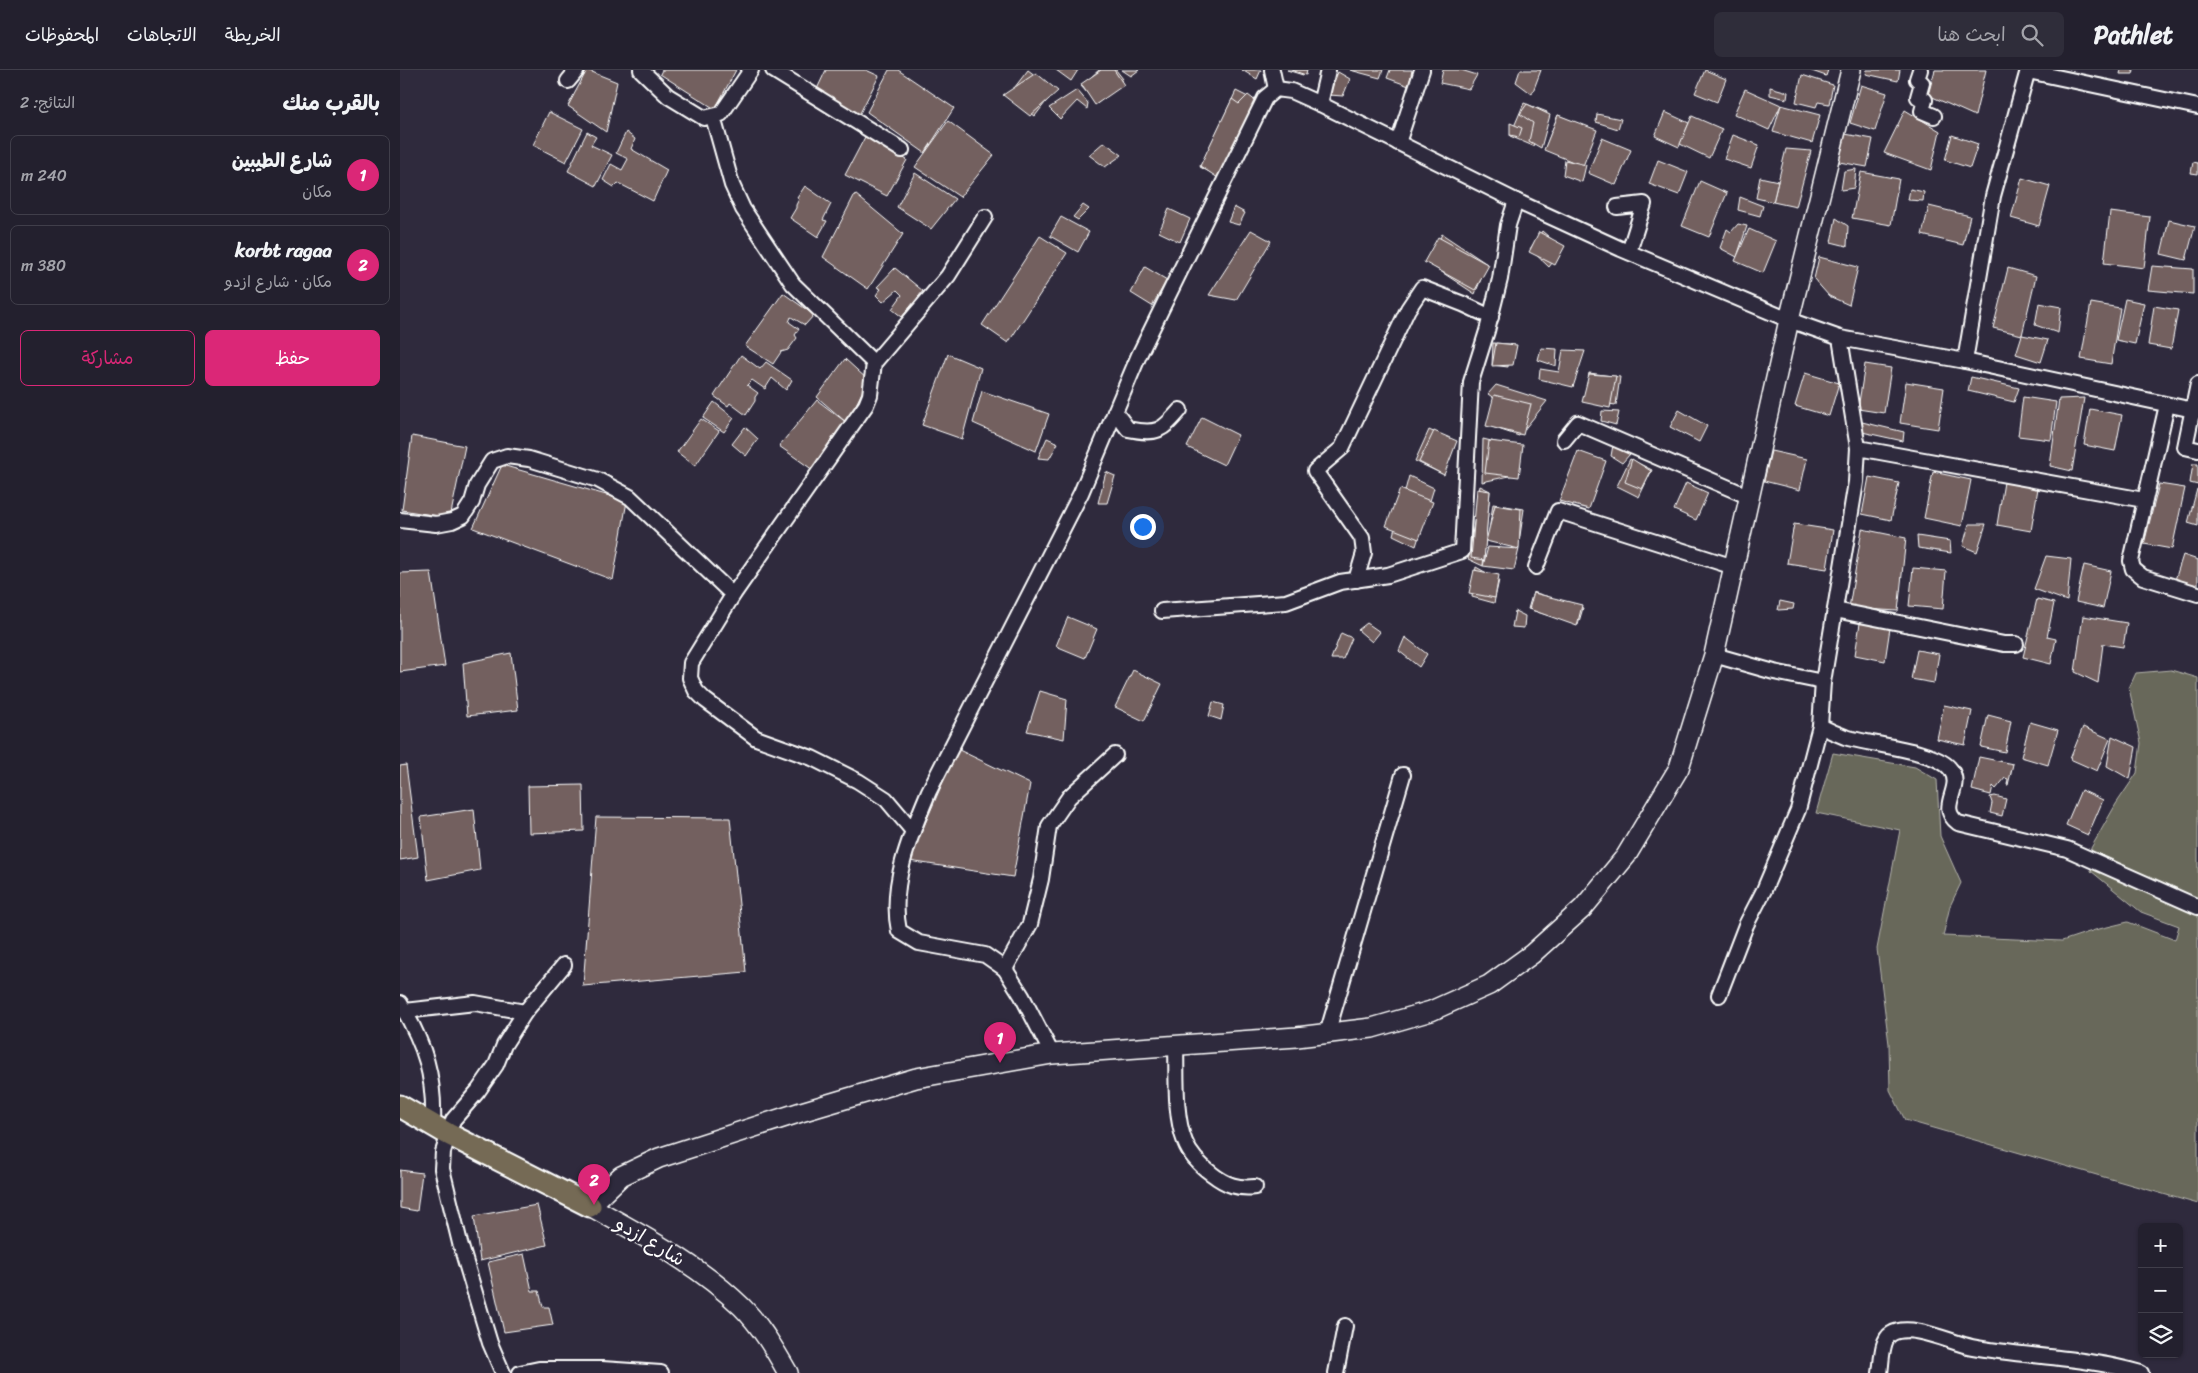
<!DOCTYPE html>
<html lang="ar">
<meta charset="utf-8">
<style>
body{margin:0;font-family:Sriracha,"Playpen Sans Arabic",sans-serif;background:#2f2d3a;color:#f1f3f6;direction:rtl}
.controls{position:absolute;right:15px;bottom:15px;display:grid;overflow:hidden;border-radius:8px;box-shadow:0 1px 4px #0004}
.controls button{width:45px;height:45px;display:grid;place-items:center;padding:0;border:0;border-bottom:1px solid #403e4a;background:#23202e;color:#f1f3f6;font:25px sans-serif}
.you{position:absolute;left:742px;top:456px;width:18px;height:18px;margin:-12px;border:4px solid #fff;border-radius:50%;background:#1a73e8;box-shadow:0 0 0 8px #1a73e833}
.badge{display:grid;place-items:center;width:32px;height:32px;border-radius:50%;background:#db2777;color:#fff;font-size:16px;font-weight:700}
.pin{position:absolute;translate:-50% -41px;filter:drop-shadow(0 1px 2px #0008)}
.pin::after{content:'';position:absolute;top:26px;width:18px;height:15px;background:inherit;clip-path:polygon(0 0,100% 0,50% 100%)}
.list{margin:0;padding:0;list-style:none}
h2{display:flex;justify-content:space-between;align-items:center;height:65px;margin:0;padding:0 20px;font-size:21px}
h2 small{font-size:16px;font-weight:400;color:#a3a3aa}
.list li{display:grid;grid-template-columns:32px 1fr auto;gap:15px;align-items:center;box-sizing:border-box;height:80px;margin:0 10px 10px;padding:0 10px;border:1px solid #403e4a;border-radius:8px}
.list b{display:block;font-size:19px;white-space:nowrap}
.list p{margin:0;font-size:16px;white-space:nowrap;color:#a3a3aa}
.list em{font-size:16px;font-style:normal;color:#a3a3aa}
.actions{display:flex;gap:10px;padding:15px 20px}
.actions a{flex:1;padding:11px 0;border:1px solid #db2777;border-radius:8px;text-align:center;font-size:18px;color:#db2777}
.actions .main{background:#db2777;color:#fff}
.icon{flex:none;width:28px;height:28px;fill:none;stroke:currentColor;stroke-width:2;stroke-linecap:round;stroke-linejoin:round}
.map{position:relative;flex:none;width:1798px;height:1303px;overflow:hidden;direction:ltr}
header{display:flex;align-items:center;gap:30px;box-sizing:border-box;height:70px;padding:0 25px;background:#23202e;border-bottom:1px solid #403e4a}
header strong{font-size:24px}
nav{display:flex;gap:28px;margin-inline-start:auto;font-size:18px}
.search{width:350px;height:45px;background:#2f2d3a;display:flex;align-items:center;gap:12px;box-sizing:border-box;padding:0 18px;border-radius:8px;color:#a3a3aa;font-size:19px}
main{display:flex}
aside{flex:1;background:#23202e}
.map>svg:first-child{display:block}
.green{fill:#68685a;stroke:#b4b4ac}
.building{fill:#73605f;stroke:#fff}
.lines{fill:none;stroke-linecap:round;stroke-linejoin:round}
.street-casing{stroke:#fff;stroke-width:18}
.secondary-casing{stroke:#fff;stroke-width:22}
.primary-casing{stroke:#fff;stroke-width:25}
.street{stroke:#2f2a3d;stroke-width:14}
.secondary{stroke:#2f2a3d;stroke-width:19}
.primary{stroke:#746b55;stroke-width:21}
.labels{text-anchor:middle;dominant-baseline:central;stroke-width:4.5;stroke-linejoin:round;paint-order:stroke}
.street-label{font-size:19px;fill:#fff;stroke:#2f2a3d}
</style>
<header>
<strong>Pathlet</strong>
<div class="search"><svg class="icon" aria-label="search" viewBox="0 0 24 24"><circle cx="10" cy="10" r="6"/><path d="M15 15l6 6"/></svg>ابحث هنا</div>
<nav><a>الخريطة</a><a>الاتجاهات</a><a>المحفوظات</a></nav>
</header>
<main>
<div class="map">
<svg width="1798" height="1303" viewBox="0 0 1798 1303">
<rect width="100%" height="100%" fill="#2f2a3d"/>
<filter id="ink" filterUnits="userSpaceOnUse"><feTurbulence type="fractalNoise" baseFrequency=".02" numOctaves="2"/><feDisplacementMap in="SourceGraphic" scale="10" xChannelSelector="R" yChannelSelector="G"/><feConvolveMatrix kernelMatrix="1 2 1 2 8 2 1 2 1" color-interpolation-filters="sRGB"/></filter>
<g filter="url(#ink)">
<polygon class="green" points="1771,600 1798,608 1798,1134 1505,1050 1490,1020 1489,974 1477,879 1500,760 1416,743 1433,683 1515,697 1537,710 1540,766 1561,813 1550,836 1543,866 1662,871 1695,860 1728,852 1775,870 1779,856 1741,842 1691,801 1691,778 1716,734 1737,703 1741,673 1729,618 1736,603"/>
<g class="building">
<polygon points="187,0 217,12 206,62 168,36"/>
<polygon points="262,0 336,0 315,39 260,4"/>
<polygon points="426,0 466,0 479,6 459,45 417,19"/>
<polygon points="489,0 498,0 554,38 525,83 467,42"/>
<polygon points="628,0 655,20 635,46 608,26"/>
<polygon points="656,0 678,0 671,11"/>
<polygon points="699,0 716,0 723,9 697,34 681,16"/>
<polygon points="701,0 714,0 724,15 695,35 681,14"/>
<polygon points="722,0 739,0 731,6"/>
<polygon points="842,0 861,0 857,9"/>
<polygon points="887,0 905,0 903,5"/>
<polygon points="891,0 907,0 906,5"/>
<polygon points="950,0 983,0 980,8"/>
<polygon points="990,0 1012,0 1009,16 987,8"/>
<polygon points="1043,0 1061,0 1077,5 1069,19 1040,13"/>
<polygon points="1120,0 1141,0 1132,24 1116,12"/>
<polygon points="1305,0 1326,9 1317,32 1295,23"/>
<polygon points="1409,0 1428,0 1426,6"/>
<polygon points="1467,0 1500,0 1498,11 1466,4"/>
<polygon points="1535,0 1586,0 1575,46 1528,25"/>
<polygon points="1721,0 1734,0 1733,4 1720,4"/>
<polygon points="938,2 950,9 943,26 929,25"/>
<polygon points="636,3 658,21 630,46 603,25"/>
<polygon points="1402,5 1433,15 1429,34 1418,32 1416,37 1396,32"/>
<polygon points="1461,15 1487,23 1475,61 1450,53"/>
<polygon points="1370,17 1388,22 1387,29 1370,25"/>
<polygon points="1345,19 1381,35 1369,60 1334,44"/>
<polygon points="677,20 688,33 687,39 677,31 660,49 649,38"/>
<polygon points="836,21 856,31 819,107 800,97"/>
<polygon points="848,25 857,32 818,108 800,96 832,29 839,34"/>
<polygon points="1124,33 1147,42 1133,76 1110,66"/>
<polygon points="1127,34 1150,45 1141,78 1129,71 1133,53 1120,44"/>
<polygon points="1381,35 1420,45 1412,73 1373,62"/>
<polygon points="1505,40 1540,61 1531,100 1484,83"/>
<polygon points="149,42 183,59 166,92 133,75"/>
<polygon points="1265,42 1289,53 1279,77 1255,66"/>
<polygon points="1197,44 1221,49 1218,59 1196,52"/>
<polygon points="1158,45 1193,60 1181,91 1169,88 1173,71 1163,71 1160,85 1145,78"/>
<polygon points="1158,45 1197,60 1183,96 1144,80"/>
<polygon points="1292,46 1322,59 1309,88 1280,74"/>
<polygon points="548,51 594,85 560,127 515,97"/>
<polygon points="1110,53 1122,58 1119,67 1110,65"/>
<polygon points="187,62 196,67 191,75 212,85 196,116 168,101"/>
<polygon points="226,62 235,69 231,79 267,100 253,131 218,113 214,117 203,110 211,94 222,100 228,89 216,83"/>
<polygon points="1445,64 1473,69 1467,97 1439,92"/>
<polygon points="466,65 507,90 487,126 445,105"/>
<polygon points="1333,65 1359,75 1351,98 1324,89"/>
<polygon points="1552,65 1578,74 1570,98 1545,90"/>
<polygon points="1202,68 1231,80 1216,115 1188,103"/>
<polygon points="704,72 722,85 705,97 689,85"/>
<polygon points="1386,79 1411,81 1396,137 1373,132"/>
<polygon points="1165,90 1186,95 1182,112 1163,105"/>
<polygon points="1258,90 1288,102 1279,125 1249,114"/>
<polygon points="1793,92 1798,93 1798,104 1791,103"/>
<polygon points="1456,99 1454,118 1441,120 1444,101"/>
<polygon points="1461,102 1499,109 1491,155 1452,148"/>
<polygon points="515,103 555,129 531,159 497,137"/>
<polygon points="1360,107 1378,111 1373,132 1356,128"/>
<polygon points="1622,108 1650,116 1639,156 1611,148"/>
<polygon points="1300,111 1327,123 1309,167 1282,156"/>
<polygon points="405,116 431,134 423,150 427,151 418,167 390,148 396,138 396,135 399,129 397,128"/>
<polygon points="1510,119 1524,122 1523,131 1508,130"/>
<polygon points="455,124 503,164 468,219 423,187"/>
<polygon points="1340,127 1363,136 1360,146 1338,140"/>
<polygon points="683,135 689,139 678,150 673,147"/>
<polygon points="1529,136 1570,146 1563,175 1522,165"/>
<polygon points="834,137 845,143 839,155 828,152"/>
<polygon points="769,139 790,149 780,172 759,162"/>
<polygon points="1710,142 1750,147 1744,198 1704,193"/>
<polygon points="661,147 689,162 678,182 650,166"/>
<polygon points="1436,148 1448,156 1447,176 1431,172"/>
<polygon points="1769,150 1795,156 1786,190 1761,184"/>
<polygon points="1338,154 1347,156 1337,187 1320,178 1327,159 1331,162"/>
<polygon points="1349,159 1376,171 1363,203 1335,191"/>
<polygon points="851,160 871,171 836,230 809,225"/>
<polygon points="1142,161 1163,179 1149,197 1130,179"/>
<polygon points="1139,162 1165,176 1155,195 1129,182"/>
<polygon points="1042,164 1087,194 1075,224 1028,193"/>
<polygon points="640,166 667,183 608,273 582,255"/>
<polygon points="1038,167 1089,195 1075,220 1024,192"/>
<polygon points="1419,187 1458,197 1449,235 1429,226 1414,209"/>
<polygon points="1752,196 1793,199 1793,224 1748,220"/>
<polygon points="745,197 767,210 752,236 731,223"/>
<polygon points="495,198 523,221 502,247 492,239 502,225 497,220 483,232 476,225 481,219 477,217"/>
<polygon points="1608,198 1636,206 1622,265 1593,258"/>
<polygon points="383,223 414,245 405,255 391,247 389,252 399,259 395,265 397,268 388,280 381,282 373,294 345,276"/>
<polygon points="1725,229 1744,233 1735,274 1716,270"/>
<polygon points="1639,233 1661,237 1658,263 1635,255"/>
<polygon points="1691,233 1720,238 1711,294 1681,289"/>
<polygon points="1754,236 1778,240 1771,279 1748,275"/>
<polygon points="1622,265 1648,270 1641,292 1616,284"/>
<polygon points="1093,273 1110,274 1108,297 1092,295"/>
<polygon points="1096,273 1117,275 1113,295 1092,296"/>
<polygon points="1141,278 1157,279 1156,296 1138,290"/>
<polygon points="1163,280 1185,281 1173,317 1139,309 1140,299 1159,302"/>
<polygon points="548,284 581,298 562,369 522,355"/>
<polygon points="341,285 360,299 366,292 392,310 386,320 372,308 365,319 352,310 347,315 358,323 355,327 355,331 346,345 330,333 328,336 314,326"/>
<polygon points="445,289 468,310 447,353 417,327"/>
<polygon points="1465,294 1491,298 1484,343 1458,339"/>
<polygon points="1189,303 1220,307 1216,335 1185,331"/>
<polygon points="1405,303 1439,313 1429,346 1395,336"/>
<polygon points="1189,304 1216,306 1210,338 1182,332"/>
<polygon points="1571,307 1619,318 1614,332 1568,321"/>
<polygon points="1506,312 1544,318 1538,359 1500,353"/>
<polygon points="1096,315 1147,331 1119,366 1092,357 1098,331 1088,324"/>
<polygon points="582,321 649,344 636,381 573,353"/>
<polygon points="1094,325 1131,334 1123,365 1086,356"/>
<polygon points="1623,327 1656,332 1651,370 1618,366"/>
<polygon points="1684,328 1672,401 1650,396 1659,329"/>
<polygon points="417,330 447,353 413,400 379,376"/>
<polygon points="314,332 334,348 324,362 303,348"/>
<polygon points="1690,339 1722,345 1715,381 1684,375"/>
<polygon points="1279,340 1307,356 1299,372 1270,357"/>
<polygon points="1202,341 1219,342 1216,355 1201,351"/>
<polygon points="802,347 838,365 824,395 787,377"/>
<polygon points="301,349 319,361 295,396 277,382"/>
<polygon points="1462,352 1504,362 1503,371 1462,362"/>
<polygon points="345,357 358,369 346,386 332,374"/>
<polygon points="1029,360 1056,372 1042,404 1015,391"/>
<polygon points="1034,361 1057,371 1044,405 1019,392"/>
<polygon points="12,366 65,376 50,448 2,440"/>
<polygon points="647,368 658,373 649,389 638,388"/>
<polygon points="1083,369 1120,378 1114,405 1082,412"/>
<polygon points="1089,371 1123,375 1119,407 1085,403"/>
<polygon points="1213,375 1230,384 1222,393 1211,386"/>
<polygon points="1178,381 1206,391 1189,439 1159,431"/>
<polygon points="1371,381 1407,389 1400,420 1364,411"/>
<polygon points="1230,389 1252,400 1239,427 1217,416"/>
<polygon points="1232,389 1251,401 1242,419 1225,412"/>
<polygon points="1793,394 1798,394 1798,415 1790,413"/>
<polygon points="102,395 227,431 213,510 73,458"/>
<polygon points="706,402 715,406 707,433 698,433"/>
<polygon points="1533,402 1571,410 1562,456 1524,448"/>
<polygon points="1009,406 1034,418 1016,476 993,465"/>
<polygon points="1469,407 1499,413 1491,450 1462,444"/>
<polygon points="1604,412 1638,418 1631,461 1597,455"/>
<polygon points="1286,413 1308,423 1296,450 1274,440"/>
<polygon points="1759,414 1785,418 1772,479 1744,474"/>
<polygon points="1080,416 1090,421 1083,496 1068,489"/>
<polygon points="1000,419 1033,432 1019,469 986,456"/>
<polygon points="1077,419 1090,421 1084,490 1071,488"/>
<polygon points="1797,419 1798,419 1798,456 1788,453"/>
<polygon points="1093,434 1124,439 1119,472 1088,467"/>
<polygon points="1095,435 1121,439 1119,479 1086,471"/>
<polygon points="1394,454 1433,460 1427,499 1387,493"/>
<polygon points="1569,454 1586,454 1577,482 1563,476"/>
<polygon points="1462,459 1506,468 1498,541 1449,538"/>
<polygon points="1517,466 1550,471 1551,483 1518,478"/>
<polygon points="1088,477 1119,479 1114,500 1083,496"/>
<polygon points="1783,485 1798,490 1798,517 1775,510"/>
<polygon points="1646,486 1671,489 1667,531 1634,519"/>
<polygon points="1684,495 1711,501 1703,538 1676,532"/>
<polygon points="1076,497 1099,510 1094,533 1072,527"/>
<polygon points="1513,498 1546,501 1543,539 1509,536"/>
<polygon points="1074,500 1099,505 1095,528 1069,523"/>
<polygon points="31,502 45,596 0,602 0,503"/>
<polygon points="1133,522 1183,538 1178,555 1128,539"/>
<polygon points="1134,523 1182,535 1177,556 1129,539"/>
<polygon points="1637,529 1654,533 1647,567 1656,569 1651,594 1623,587"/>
<polygon points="1380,531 1394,534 1393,539 1378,540"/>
<polygon points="1115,541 1125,546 1124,558 1112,557"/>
<polygon points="1683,546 1727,553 1723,577 1703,574 1698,613 1675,602"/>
<polygon points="668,547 697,559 685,588 656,576"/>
<polygon points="967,553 980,562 972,572 958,560"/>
<polygon points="1460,553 1490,558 1485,591 1455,585"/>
<polygon points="941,563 952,568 943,589 931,589"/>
<polygon points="1005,567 1027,584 1019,597 999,581"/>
<polygon points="1517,580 1539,584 1534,613 1511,609"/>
<polygon points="111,583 118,640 67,646 63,593"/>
<polygon points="733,600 762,614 744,651 715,637"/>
<polygon points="640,621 667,629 664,669 627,661"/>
<polygon points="813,632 824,635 821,650 809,646"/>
<polygon points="1544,635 1572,641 1565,675 1537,669"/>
<polygon points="1588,645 1611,651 1605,682 1581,677"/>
<polygon points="1630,652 1658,660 1648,695 1621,687"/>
<polygon points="1683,657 1710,669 1697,701 1670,689"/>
<polygon points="1712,666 1736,677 1730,709 1707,696"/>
<polygon points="557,679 630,714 613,807 509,791"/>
<polygon points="1579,687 1613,694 1608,715 1607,715 1608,709 1605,708 1596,719 1593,716 1591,725 1572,720"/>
<polygon points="6,695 18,787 0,790 0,696"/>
<polygon points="183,715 184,761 129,763 128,716"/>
<polygon points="1681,720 1703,730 1688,765 1666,755"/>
<polygon points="1595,726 1606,729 1602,746 1590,743 1592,733 1590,727"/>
<polygon points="74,739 80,800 28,810 21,747"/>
<polygon points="196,747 330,748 346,902 183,916"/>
<polygon points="0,1100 22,1103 17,1141 0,1138"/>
<polygon points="137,1135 147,1175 80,1191 74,1146"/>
<polygon points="124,1184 132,1221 139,1221 143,1237 149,1237 153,1255 104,1262 88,1192"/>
</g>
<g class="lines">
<g class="street-casing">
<g id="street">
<polyline points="241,0 268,26 304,48 321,44 351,0"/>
<polyline points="373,0 502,80"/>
<polyline points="872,0 876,19"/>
<polyline points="1520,0 1517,9 1522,13 1518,27 1525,30 1522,41 1534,46"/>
<polyline points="1628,1 1798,37"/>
<polyline points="168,11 177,0"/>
<polyline points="920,34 928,0"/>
<polyline points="313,47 332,115 343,139 393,214 474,293"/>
<polyline points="998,73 1022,0"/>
<polyline points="1217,137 1244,134 1229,182"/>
<polyline points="1565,291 1593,126 1628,0"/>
<polyline points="1798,314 1785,377 1798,380"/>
<polyline points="1767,335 1731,491 1733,499 1743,507 1798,524"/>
<path d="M 715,342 L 728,359 C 757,365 762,361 780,340"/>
<polyline points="1164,370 1178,353 1350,427"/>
<polyline points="1458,378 1744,430"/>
<polyline points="0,450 36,454 52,451 63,446 72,432 77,415 92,391 107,386 129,389 198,410 230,427 333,525"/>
<polyline points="1136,497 1158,441 1334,497"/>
<polyline points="956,510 964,483 962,468 915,401 942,378 1008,239 1022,218 1063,234 1091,247"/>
<polyline points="1435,540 1604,574 1616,574"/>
<polyline points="762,541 886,532 940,512 988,505 1062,481 1071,312 1087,261 1100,209 1108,155 1116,131"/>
<polyline points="1314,585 1374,602 1423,612"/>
<path d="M 1420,656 C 1428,660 1437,664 1445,667 C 1470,675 1538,680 1551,700 C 1564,719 1536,736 1558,753 L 1667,779 L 1798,837"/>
<polyline points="513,761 486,729 458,711 412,688 356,668 305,630 296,621 290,608 291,593 333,525 466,335 470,325 474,293 548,206 585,147"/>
<polyline points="605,899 630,854 641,809 649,756 669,727 715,685"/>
<polyline points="1319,925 1346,855 1364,820 1398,740 1420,656 1423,612 1456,412 1458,378 1440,268"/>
<path d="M 0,933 C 25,975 35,1006 33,1055"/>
<polyline points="5,941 75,933 125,942 164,895"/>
<polyline points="927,964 1003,705"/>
<path d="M 776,975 C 777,1004 774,1045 785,1072 C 790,1085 801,1096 812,1104 C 826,1115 838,1119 855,1117"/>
<path d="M 652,984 L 622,926 L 605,899 L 585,885 L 519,873 L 499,861 C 489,814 511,764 529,721 L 681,423 L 739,285 L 865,28 L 876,19 L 891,21 L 920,34 L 1116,131 L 1221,179 L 1389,250 L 1440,268 L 1565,291 L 1798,341"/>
<polyline points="103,1303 90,1273 80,1240 60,1173 42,1099 43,1082 53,1050 78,1021 96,995 104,975 125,942"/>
<polyline points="120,1303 139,1299 202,1299 261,1303"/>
<polyline points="936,1303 945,1256"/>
<path d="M 1480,1303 C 1482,1292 1481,1270 1491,1264 C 1510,1252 1552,1273 1572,1277 C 1627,1287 1688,1287 1741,1303"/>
</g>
</g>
<g class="secondary-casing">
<path id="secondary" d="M 388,1303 C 375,1280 361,1256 342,1237 C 298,1194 243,1166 190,1136 L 221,1106 L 259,1088 L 401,1042 L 516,1008 L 652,984 L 897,967 L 972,958 L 1031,941 L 1089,915 L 1132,884 L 1183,838 L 1226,786 L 1279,698 L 1314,585 L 1389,250 L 1451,0"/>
</g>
<g class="primary-casing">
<polyline id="primary" points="0,1036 48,1064 190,1136"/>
</g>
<use href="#street" class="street"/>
<use href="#secondary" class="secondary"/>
<use href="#primary" class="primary"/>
</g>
</g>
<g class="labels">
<g class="street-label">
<text transform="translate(250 1171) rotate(31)">شارع ازدو</text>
</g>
</g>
</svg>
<div class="controls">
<button>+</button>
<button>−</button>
<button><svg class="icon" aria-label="layers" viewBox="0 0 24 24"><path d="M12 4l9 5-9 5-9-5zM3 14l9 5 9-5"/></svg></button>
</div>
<div class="you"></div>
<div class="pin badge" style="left:600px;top:993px">1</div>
<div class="pin badge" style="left:194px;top:1135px">2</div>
</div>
<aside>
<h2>بالقرب منك<small>النتائج: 2</small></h2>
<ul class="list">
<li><span class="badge">1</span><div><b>شارع الطيبين</b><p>مكان</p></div><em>240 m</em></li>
<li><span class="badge">2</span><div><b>korbt ragaa</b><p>مكان · شارع ازدو</p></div><em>380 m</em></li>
</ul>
<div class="actions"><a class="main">حفظ</a><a>مشاركة</a></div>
</aside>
</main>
